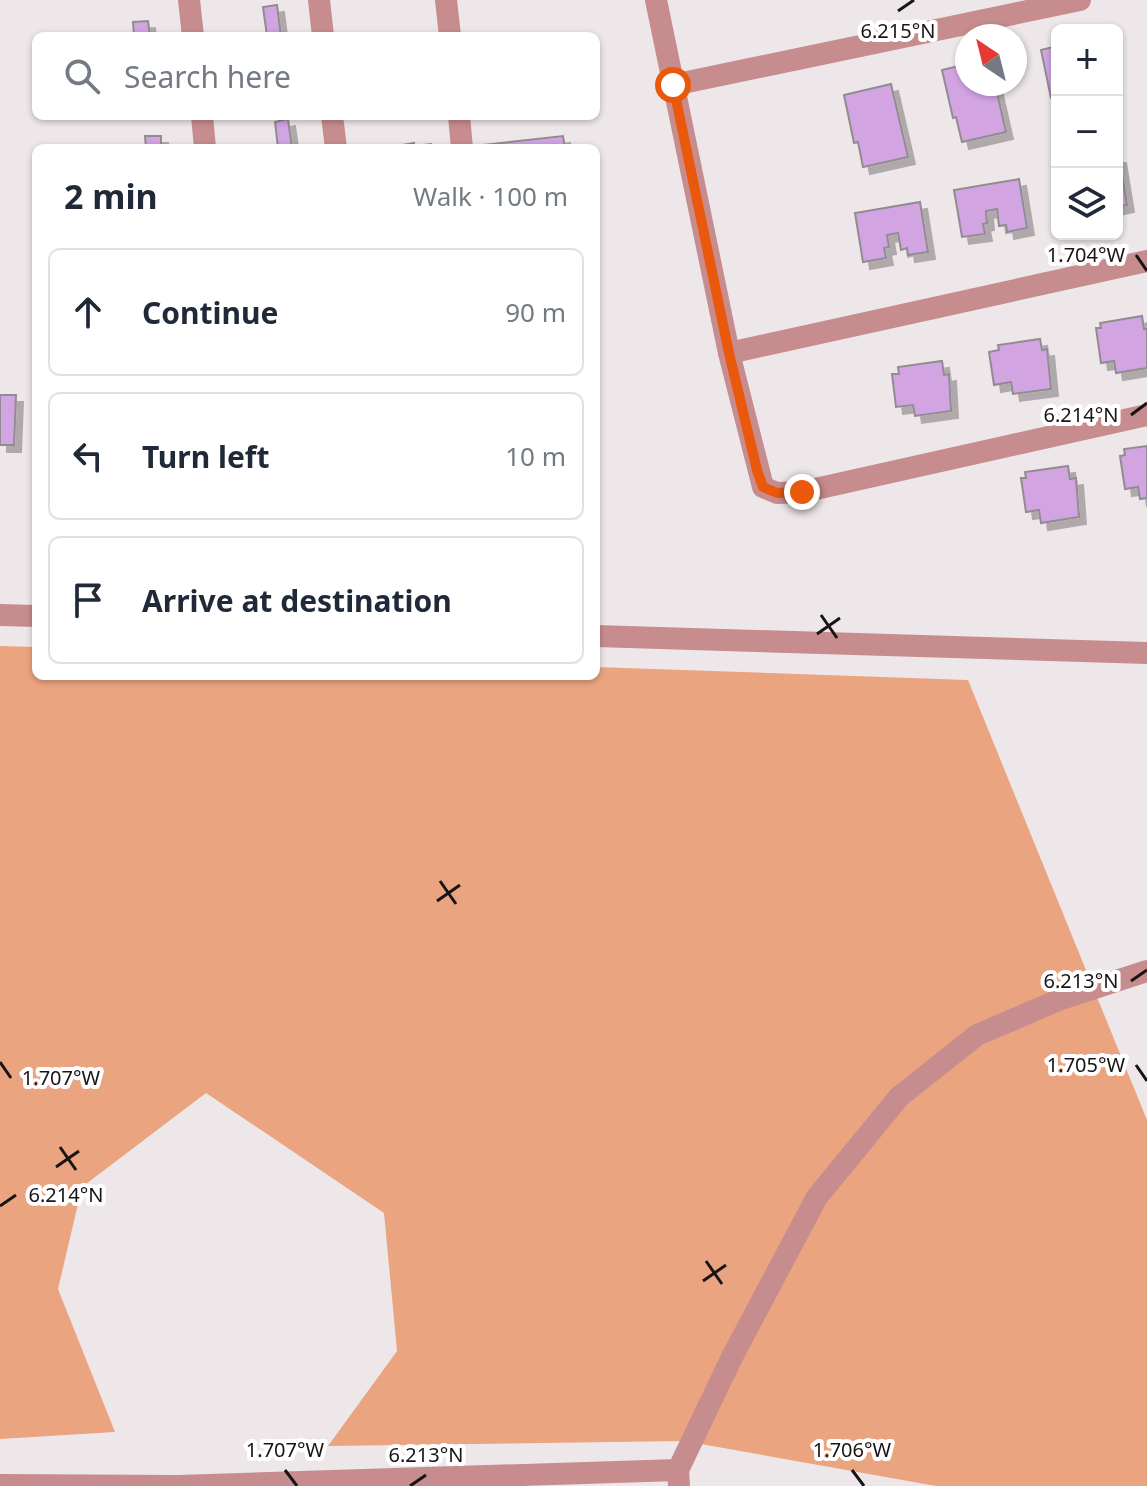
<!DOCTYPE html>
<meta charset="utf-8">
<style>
body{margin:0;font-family:"Noto Sans",sans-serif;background:#f2f2f3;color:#1f2937}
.controls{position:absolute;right:24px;top:24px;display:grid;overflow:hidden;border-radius:12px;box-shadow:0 2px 6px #0004}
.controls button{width:72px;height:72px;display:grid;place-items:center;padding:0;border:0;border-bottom:2px solid #e0e1e3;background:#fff;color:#1f2937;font:40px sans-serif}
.compass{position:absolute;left:955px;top:24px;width:72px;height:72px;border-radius:50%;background:#fff;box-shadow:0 2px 6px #0004;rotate:325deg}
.stop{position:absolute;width:24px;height:24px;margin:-18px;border:6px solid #ea580c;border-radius:50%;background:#fff}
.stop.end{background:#ea580c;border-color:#fff;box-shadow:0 2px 8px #0008}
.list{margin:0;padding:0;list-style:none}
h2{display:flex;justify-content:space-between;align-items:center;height:104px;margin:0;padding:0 32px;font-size:34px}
h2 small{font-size:26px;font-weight:400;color:#747a83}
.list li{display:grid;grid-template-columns:52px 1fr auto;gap:24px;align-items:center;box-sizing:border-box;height:128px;margin:0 16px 16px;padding:0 16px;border:2px solid #e0e1e3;border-radius:12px}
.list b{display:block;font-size:30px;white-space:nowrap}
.list em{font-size:26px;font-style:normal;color:#747a83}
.icon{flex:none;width:44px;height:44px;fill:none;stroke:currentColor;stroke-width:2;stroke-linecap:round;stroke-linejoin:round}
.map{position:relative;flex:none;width:1147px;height:1486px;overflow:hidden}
.search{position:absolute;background:#fff;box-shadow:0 2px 6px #0004;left:32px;top:32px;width:568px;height:88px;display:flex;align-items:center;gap:20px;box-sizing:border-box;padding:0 28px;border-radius:12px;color:#747a83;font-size:30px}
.panel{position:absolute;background:#fff;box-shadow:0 2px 6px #0004;left:32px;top:144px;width:568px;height:536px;border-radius:12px}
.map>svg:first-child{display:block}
.green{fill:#eba480}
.building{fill:#d2a4e2;stroke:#918c92;stroke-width:2;filter:url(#shadow)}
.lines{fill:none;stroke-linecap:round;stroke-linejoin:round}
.minor{stroke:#c78c8e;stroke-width:22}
.tertiary{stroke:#c78c8e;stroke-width:22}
.route{stroke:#ea580c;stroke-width:10}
.ticks{fill:none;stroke:#171415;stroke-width:3}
.ticks-label{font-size:20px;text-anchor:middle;fill:#171415;stroke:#fff;stroke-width:8;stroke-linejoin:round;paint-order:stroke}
</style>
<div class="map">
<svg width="1147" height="1486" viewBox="0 0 1147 1486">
<defs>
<filter id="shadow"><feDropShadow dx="7" dy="7" stdDeviation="0" flood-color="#0004"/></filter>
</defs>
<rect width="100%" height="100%" fill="#eee7ea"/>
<polygon class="green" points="0,646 36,647 36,676 596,676 596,667 968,680 1147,1120 1147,1486 936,1486 684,1441 328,1446 397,1351 384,1213 206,1093 82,1187 58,1289 115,1432 0,1439"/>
<g class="building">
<polygon points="277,5 281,36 267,36 263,7"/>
<polygon points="148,21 150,36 134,36 133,22"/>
<polygon points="1057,46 1057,107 1055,98 1051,98 1041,50"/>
<polygon points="967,64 967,84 995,84 1006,132 962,142 956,117 953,118 942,70"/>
<polygon points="891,84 908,157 863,167 858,142 854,143 844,95"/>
<polygon points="288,119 292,148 278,148 275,122"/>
<polygon points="145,136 161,136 161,148 146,148"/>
<polygon points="563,136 565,148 483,148 482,145"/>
<polygon points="414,143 414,146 431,144 431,148 396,148 396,146"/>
<polygon points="1117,156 1119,156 1127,205 1117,207"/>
<polygon points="1019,179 1027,228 1007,232 1006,225 999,226 997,209 986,211 987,223 983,224 985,234 962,237 954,190"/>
<polygon points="920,202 928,252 908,255 907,248 901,250 898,233 887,235 889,247 884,248 886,258 863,262 855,213"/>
<polygon points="1142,316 1144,329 1147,329 1147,368 1116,373 1114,361 1101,363 1096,328 1101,328 1100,323"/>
<polygon points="1040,339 1042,350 1047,349 1051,389 1013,394 1011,382 994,385 989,352 999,350 998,345"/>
<polygon points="942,361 944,375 949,374 951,411 915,416 913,405 896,407 892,374 899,374 898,367"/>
<polygon points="0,395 16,395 14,445 0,445"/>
<polygon points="1147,446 1147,498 1140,499 1138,487 1125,489 1120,456 1125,455 1124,449"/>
<polygon points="1068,466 1070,479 1076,478 1079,517 1041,523 1039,510 1026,512 1021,478 1026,478 1025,472"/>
</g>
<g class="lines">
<g class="minor">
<polyline points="189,0 193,36"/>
<polyline points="319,0 323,36"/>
<polyline points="446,0 450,36"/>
<polyline points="656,0 729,353 763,487 777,493 802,492 1147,415"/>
<polyline points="673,85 1080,0"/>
<polyline points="202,116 205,148"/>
<polyline points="332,116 336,148"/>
<polyline points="459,116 462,148"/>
<polyline points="729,353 1147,261"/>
<polyline points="0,1485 178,1486 678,1470"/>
<polyline points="679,1486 678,1470 732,1357 817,1197 899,1097 977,1035 1061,999 1147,971"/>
</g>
<g class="tertiary">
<polyline points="0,615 36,616"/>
<polyline points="596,636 1147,653"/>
</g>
</g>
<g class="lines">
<polyline class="route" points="673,85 729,353 757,470 763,487 777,493 802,492"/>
</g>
<path class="ticks" d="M 898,11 L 914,0M 1136,255 L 1147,271M 1131,415 L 1147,403M 821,615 L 837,638M 817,634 L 840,618M 440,881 L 456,904M 437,901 L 460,885M 1131,981 L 1147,970M 0,1062 L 11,1078M 1136,1065 L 1147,1081M 60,1147 L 76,1170M 56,1167 L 79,1151M 0,1206 L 16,1195M 706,1261 L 722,1284M 703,1281 L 726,1265M 285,1470 L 297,1486M 852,1470 L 864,1486M 410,1486 L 426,1475"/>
<g class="ticks-label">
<text x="898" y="38">6.215°N</text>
<text x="1086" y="262">1.704°W</text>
<text x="1081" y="422">6.214°N</text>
<text x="1081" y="988">6.213°N</text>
<text x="1086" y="1072">1.705°W</text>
<text x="61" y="1085">1.707°W</text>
<text x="66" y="1202">6.214°N</text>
<text x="285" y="1457">1.707°W</text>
<text x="852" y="1457">1.706°W</text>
<text x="426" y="1462">6.213°N</text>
</g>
</svg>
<div class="controls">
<button>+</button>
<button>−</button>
<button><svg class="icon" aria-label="layers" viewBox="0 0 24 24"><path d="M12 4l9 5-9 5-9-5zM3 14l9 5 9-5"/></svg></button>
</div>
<svg class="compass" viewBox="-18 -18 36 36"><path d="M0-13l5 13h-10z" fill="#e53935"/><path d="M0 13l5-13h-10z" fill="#747a83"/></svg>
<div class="stop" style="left:673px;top:85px"></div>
<div class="stop end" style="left:802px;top:492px"></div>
<div class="search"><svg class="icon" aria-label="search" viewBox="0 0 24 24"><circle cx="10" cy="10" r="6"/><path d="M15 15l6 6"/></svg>Search here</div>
<section class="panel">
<h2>2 min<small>Walk · 100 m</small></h2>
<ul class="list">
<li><svg class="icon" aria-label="ahead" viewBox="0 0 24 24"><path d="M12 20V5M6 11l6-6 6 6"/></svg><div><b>Continue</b></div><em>90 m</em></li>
<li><svg class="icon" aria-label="left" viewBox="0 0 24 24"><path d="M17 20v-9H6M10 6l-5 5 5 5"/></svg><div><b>Turn left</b></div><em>10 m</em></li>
<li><svg class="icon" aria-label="arrive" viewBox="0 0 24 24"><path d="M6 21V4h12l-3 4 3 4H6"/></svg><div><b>Arrive at destination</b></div></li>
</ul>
</section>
</div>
